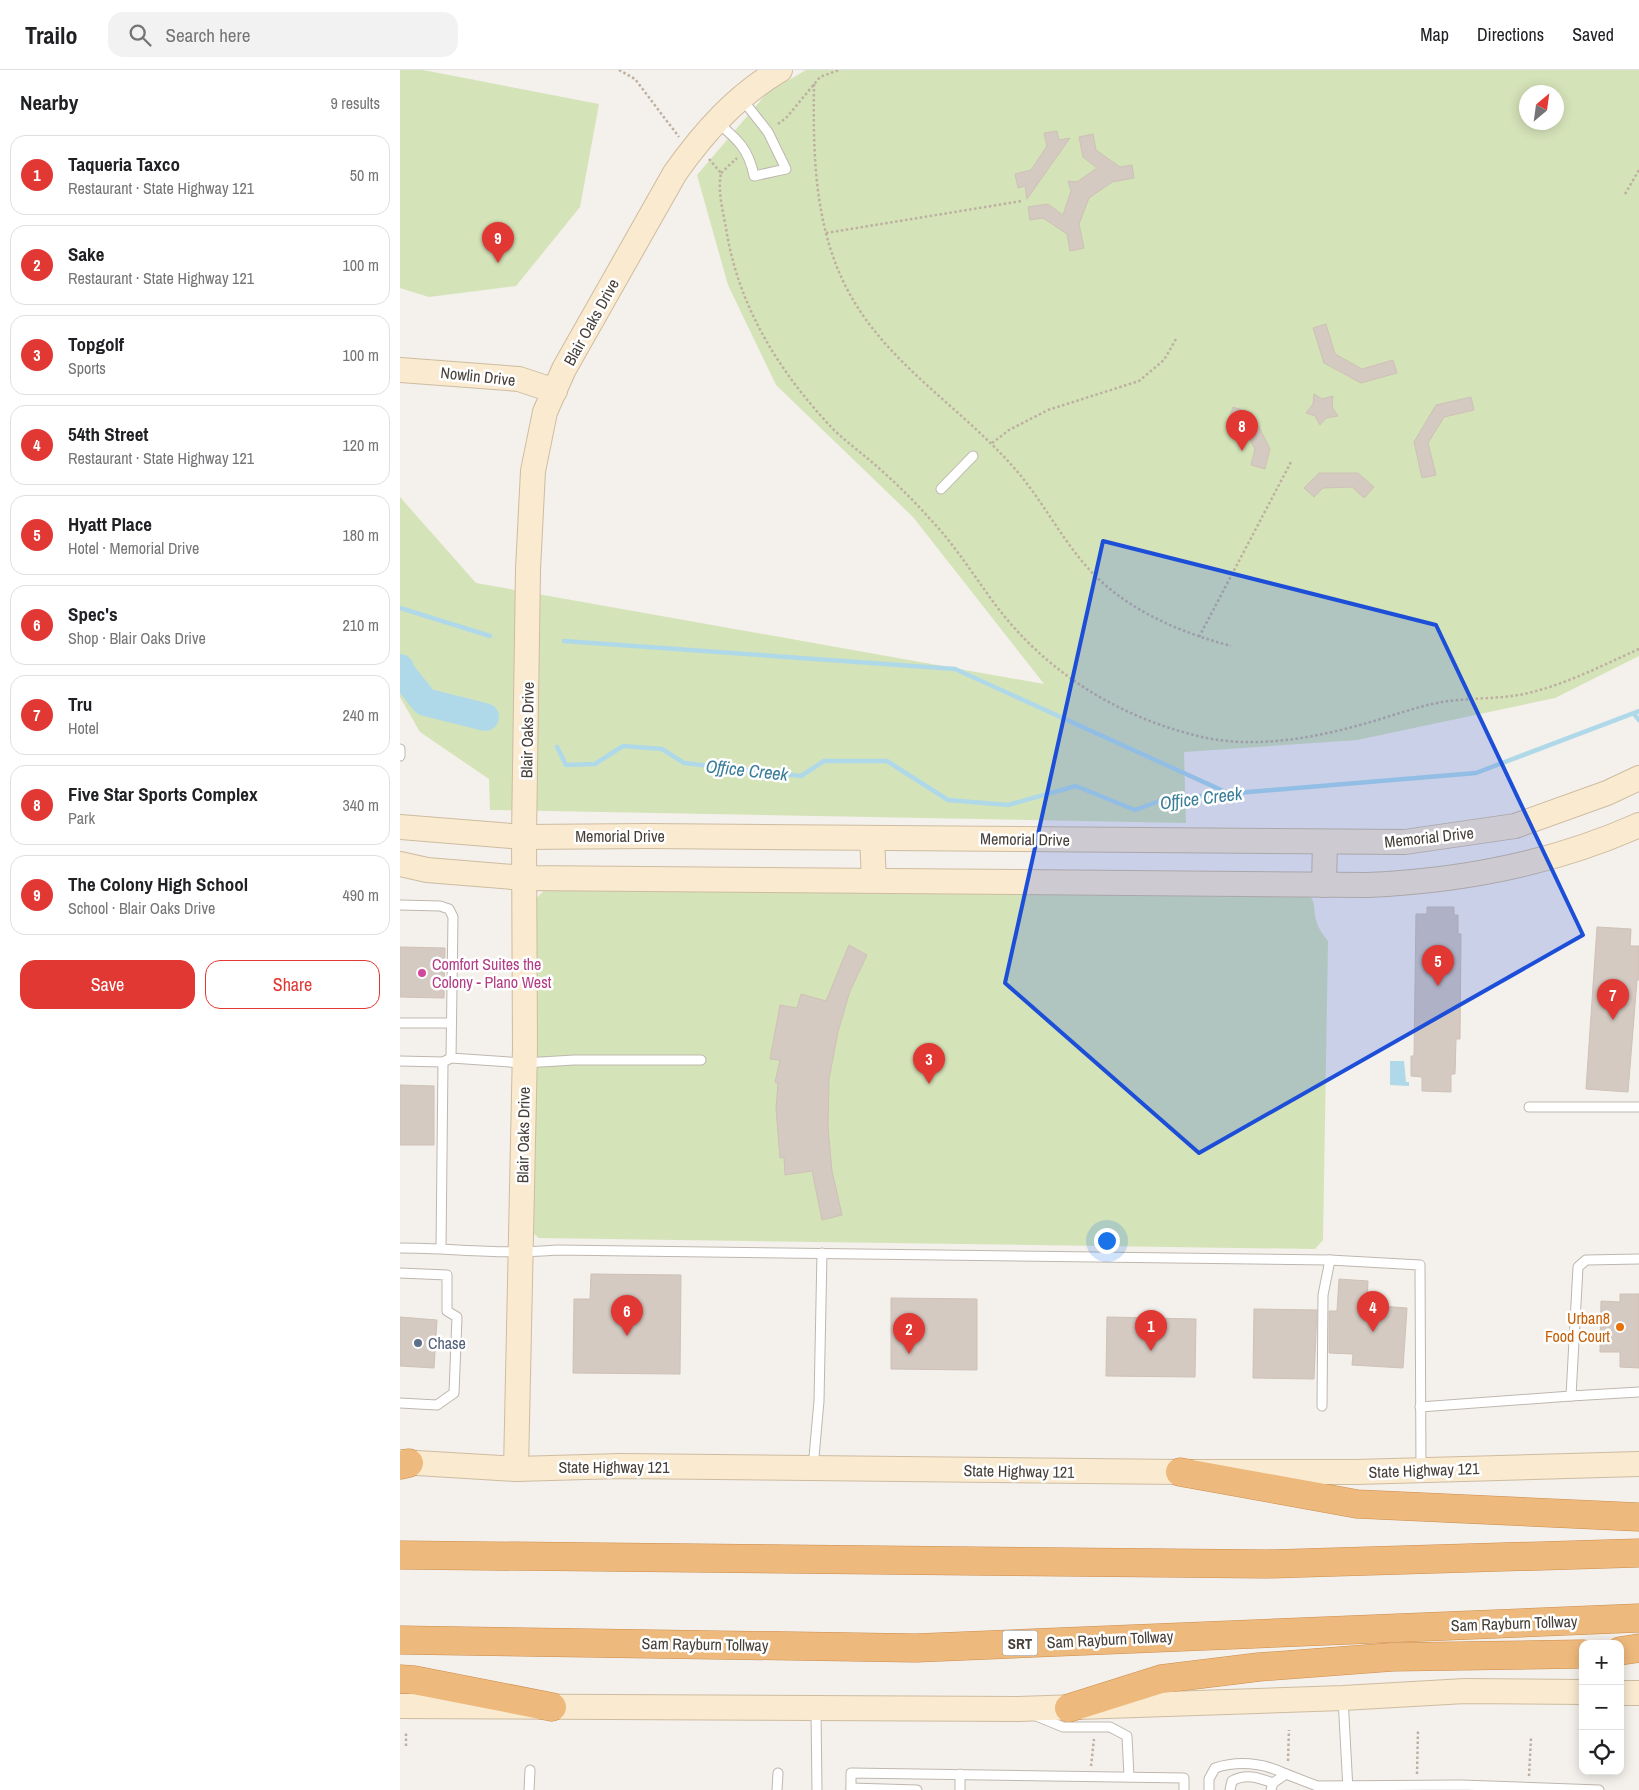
<!DOCTYPE html>
<meta charset="utf-8">
<style>
body{margin:0;font-family:"Archivo Narrow",sans-serif;background:#f2f2f2;color:#202124}
.controls{position:absolute;right:15px;bottom:15px;display:grid;overflow:hidden;border-radius:10px;box-shadow:0 2px 12px #0003}
.controls button{width:45px;height:45px;display:grid;place-items:center;padding:0;border:0;border-bottom:1px solid #e0e0e0;background:#fff;color:#202124;font:25px sans-serif}
.compass{position:absolute;left:1119px;top:15px;width:45px;height:45px;border-radius:50%;background:#fff;box-shadow:0 2px 12px #0003;rotate:29deg}
.you{position:absolute;left:706px;top:1170px;width:18px;height:18px;margin:-12px;border:4px solid #fff;border-radius:50%;background:#1a73e8;box-shadow:0 0 0 8px #1a73e833}
.badge{display:grid;place-items:center;width:32px;height:32px;border-radius:50%;background:#e23834;color:#fff;font-size:16px;font-weight:700}
.pin{position:absolute;translate:-50% -41px;filter:drop-shadow(0 1px 2px #0008)}
.pin::after{content:'';position:absolute;top:26px;width:18px;height:15px;background:inherit;clip-path:polygon(0 0,100% 0,50% 100%)}
.list{margin:0;padding:0;list-style:none}
h2{display:flex;justify-content:space-between;align-items:center;height:65px;margin:0;padding:0 20px;font-size:21px}
h2 small{font-size:16px;font-weight:400;color:#757577}
.list li{display:grid;grid-template-columns:32px 1fr auto;gap:15px;align-items:center;box-sizing:border-box;height:80px;margin:0 10px 10px;padding:0 10px;border:1px solid #e0e0e0;border-radius:15px}
.list b{display:block;font-size:19px;white-space:nowrap}
.list p{margin:0;font-size:16px;white-space:nowrap;color:#757577}
.list em{font-size:16px;font-style:normal;color:#757577}
.actions{display:flex;gap:10px;padding:15px 20px}
.actions a{flex:1;padding:11px 0;border:1px solid #e23834;border-radius:15px;text-align:center;font-size:18px;color:#e23834}
.actions .main{background:#e23834;color:#fff}
.icon{flex:none;width:28px;height:28px;fill:none;stroke:currentColor;stroke-width:2;stroke-linecap:round;stroke-linejoin:round}
.map{position:relative;flex:none;width:1239px;height:1720px;overflow:hidden}
header{display:flex;align-items:center;gap:30px;box-sizing:border-box;height:70px;padding:0 25px;background:#fff;border-bottom:1px solid #e0e0e0}
header strong{font-size:24px}
nav{display:flex;gap:28px;margin-inline-start:auto;font-size:18px}
.search{width:350px;height:45px;background:#f2f2f2;display:flex;align-items:center;gap:12px;box-sizing:border-box;padding:0 18px;border-radius:15px;color:#757577;font-size:19px}
main{display:flex}
aside{flex:1;background:#fff}
.map>svg:first-child{display:block}
.green{fill:#d5e3b9;fill-rule:evenodd}
.water{fill:#afd9e9}
.lines{fill:none;stroke-linecap:round;stroke-linejoin:round}
.stream{stroke:#afd9e9;stroke-width:4.5}
.river{stroke:#afd9e9;stroke-width:28}
.building{fill:#d4cac2;stroke:#cec1b6}
.lane-casing{stroke:#beb7af;stroke-width:11}
.secondary-casing{stroke:#cebca0;stroke-width:26}
.highway-casing{stroke:#cc8d4d;stroke-width:29}
.path{stroke:#beb0a1;stroke-width:2.5;stroke-dasharray:2.5 2.5;stroke-linecap:butt}
.lane{stroke:#fff;stroke-width:9}
.secondary{stroke:#f9ead0;stroke-width:24}
.highway{stroke:#eeb97c;stroke-width:28}
.marked{fill:#1d4ed8;fill-opacity:0.2;stroke:#1d4ed8;stroke-width:4;stroke-linejoin:round}
.hotel-dot{fill:#d1479c;stroke:#fff;stroke-width:2}
.food-dot{fill:#e8710a;stroke:#fff;stroke-width:2}
.service-dot{fill:#5c6f8a;stroke:#fff;stroke-width:2}
.labels{text-anchor:middle;dominant-baseline:central;stroke-width:5;stroke-linejoin:round;paint-order:stroke}
.shield{fill:#fff;stroke:#7e7975;stroke-width:1}
.shield-label{font-size:15px;font-weight:bold;fill:#47403a}
.street-label{font-size:16px;fill:#47403a;stroke:#fff}
.hotel-label{font-size:16px;fill:#b23c85;stroke:#fff;text-anchor:start}
.food-label{font-size:16px;fill:#c56008;stroke:#fff;text-anchor:end}
.service-label{font-size:16px;fill:#4e5e75;stroke:#fff;text-anchor:start}
.water-label{font-size:18px;font-style:italic;fill:#3a7d99;stroke:#fff}
</style>
<header>
<strong>Trailo</strong>
<div class="search"><svg class="icon" aria-label="search" viewBox="0 0 24 24"><circle cx="10" cy="10" r="6"/><path d="M15 15l6 6"/></svg>Search here</div>
<nav><a>Map</a><a>Directions</a><a>Saved</a></nav>
</header>
<main>
<aside>
<h2>Nearby<small>9 results</small></h2>
<ul class="list">
<li><span class="badge">1</span><div><b>Taqueria Taxco</b><p>Restaurant · State Highway 121</p></div><em>50 m</em></li>
<li><span class="badge">2</span><div><b>Sake</b><p>Restaurant · State Highway 121</p></div><em>100 m</em></li>
<li><span class="badge">3</span><div><b>Topgolf</b><p>Sports</p></div><em>100 m</em></li>
<li><span class="badge">4</span><div><b>54th Street</b><p>Restaurant · State Highway 121</p></div><em>120 m</em></li>
<li><span class="badge">5</span><div><b>Hyatt Place</b><p>Hotel · Memorial Drive</p></div><em>180 m</em></li>
<li><span class="badge">6</span><div><b>Spec's</b><p>Shop · Blair Oaks Drive</p></div><em>210 m</em></li>
<li><span class="badge">7</span><div><b>Tru</b><p>Hotel</p></div><em>240 m</em></li>
<li><span class="badge">8</span><div><b>Five Star Sports Complex</b><p>Park</p></div><em>340 m</em></li>
<li><span class="badge">9</span><div><b>The Colony High School</b><p>School · Blair Oaks Drive</p></div><em>490 m</em></li>
</ul>
<div class="actions"><a class="main">Save</a><a>Share</a></div>
</aside>
<div class="map">
<svg width="1239" height="1720" viewBox="0 0 1239 1720">
<rect width="100%" height="100%" fill="#f4f0eb"/>
<g class="green">
<polygon points="0,0 23,0 199,34 180,137 116,216 29,227 0,218"/>
<path d="M 406,0 L 1239,0 L 1239,586 L 1155,628 L 957,670 L 784,682 L 786,753 L 90,740 L 89,709 L 20,662 L 0,627 L 0,427 L 76,513 L 644,614 L 513,447 L 376,315 L 328,215 L 297,105 L 367,23 ZM 1126,22 L 1156,22 L 1156,52 L 1126,52 Z"/>
<path d="M 149,815 L 905,822 C 917,830 913,838 916,850 C 918,858 923,865 928,871 L 923,1170 L 915,1179 L 139,1168 L 133,1163 L 136,829 Z"/>
</g>
<polygon class="water" points="990,991 1004,991 1006,1012 1009,1012 1009,1016 990,1015"/>
<g class="lines">
<g class="stream">
<polyline points="0,538 90,566"/>
<polyline points="164,571 555,599 830,724"/>
<polyline points="1234,644 1239,650"/>
<polyline points="157,677 166,695 195,694 223,676 262,679 284,693 401,706 424,691 487,691 548,730 608,735 676,716 735,740 765,729 1076,703 1239,641"/>
</g>
<polyline class="river" points="0,598 1,602 25,632 85,647"/>
</g>
<g class="building">
<polygon points="657,61 659,70 670,68 627,129 625,116 618,118 615,104 631,100 647,76 644,63"/>
<polygon points="693,64 696,80 720,97 732,95 734,108 712,112 689,128 679,154 684,178 670,181 667,164 643,148 630,150 628,137 648,134 663,145 671,121 668,111 677,112 697,98 683,87 679,67"/>
<polygon points="926,254 935,284 962,299 993,290 997,303 961,313 924,293 913,258"/>
<polygon points="914,324 922,329 933,326 932,337 938,346 926,348 920,355 915,346 906,343 913,334"/>
<polygon points="1071,327 1074,340 1044,347 1028,373 1036,405 1022,408 1014,372 1036,335"/>
<polygon points="833,337 852,343 870,379 865,399 851,395 855,379 841,354 829,350"/>
<polygon points="919,403 958,403 974,417 964,428 952,417 923,418 914,427 904,418"/>
<polygon points="1027,837 1054,837 1054,845 1058,845 1058,864 1061,864 1060,969 1056,969 1055,1004 1051,1004 1051,1022 1022,1021 1022,1007 1011,1006 1011,986 1014,986 1016,844 1027,844"/>
<polygon points="1197,857 1231,859 1230,876 1239,876 1239,910 1237,910 1228,1022 1186,1019"/>
<polygon points="449,875 467,885 450,921 438,962 429,1009 428,1058 432,1101 442,1145 422,1150 412,1101 385,1105 384,1087 380,1088 376,1039 378,1013 375,1012 380,990 370,989 380,935 397,938 401,924 426,931"/>
<polygon points="0,877 45,878 44,928 0,927"/>
<polygon points="0,1015 34,1016 34,1075 0,1075"/>
<polygon points="191,1204 281,1205 280,1304 173,1303 174,1229 190,1229"/>
<polygon points="939,1209 968,1211 967,1235 1007,1238 1003,1298 952,1295 953,1284 929,1283 929,1241 937,1241"/>
<polygon points="1220,1224 1239,1224 1239,1298 1220,1297 1220,1282 1200,1282 1201,1231 1220,1232"/>
<polygon points="491,1228 577,1229 577,1300 491,1299"/>
<polygon points="854,1239 917,1240 914,1309 853,1308"/>
<polygon points="0,1247 37,1250 34,1298 0,1296"/>
<polygon points="707,1247 796,1249 795,1307 706,1306"/>
</g>
<g class="lines">
<g class="lane-casing">
<g id="lane">
<path d="M 317,52 C 337,69 349,79 354,106 L 386,99 L 368,62 L 342,29"/>
<polyline points="541,419 573,386"/>
<polyline points="0,679 0,686"/>
<polyline points="0,835 40,836 49,839 53,847 51,988 124,993 174,990 301,990"/>
<polyline points="0,953 51,953"/>
<polyline points="0,991 43,992"/>
<polyline points="1129,1037 1239,1037"/>
<path d="M 0,1178 C 53,1178 105,1185 157,1180 L 930,1190 L 1020,1195 L 1021,1399"/>
<polyline points="41,1178 43,992 51,988"/>
<polyline points="1239,1189 1186,1190 1178,1197 1171,1326 1239,1322"/>
<polyline points="0,1203 47,1205 47,1241 57,1247 54,1323 37,1335 0,1333"/>
<polyline points="922,1336 923,1225 930,1190"/>
<polyline points="1020,1337 1171,1326"/>
<polyline points="413,1398 419,1331 422,1183"/>
<polyline points="943,1628 948,1720"/>
<polyline points="416,1640 417,1720"/>
<polyline points="634,1645 663,1657 710,1657 727,1666 729,1707"/>
<polyline points="451,1718 517,1720"/>
<polyline points="129,1720 130,1700"/>
<polyline points="377,1720 378,1703"/>
<polyline points="451,1720 451,1703 784,1708 784,1720"/>
<polyline points="560,1720 560,1704"/>
<path d="M 809,1720 L 809,1709 L 815,1698 C 840,1690 863,1693 886,1704"/>
<path d="M 830,1720 L 832,1711 C 846,1703 859,1708 873,1713"/>
<polyline points="871,1720 873,1713 886,1704 917,1716 1061,1715 1199,1720"/>
</g>
</g>
<g class="secondary-casing">
<g id="secondary">
<polyline points="0,300 119,309 155,321"/>
<polyline points="0,757 124,767 247,766 1005,772 1115,756 1207,723 1239,708"/>
<polyline points="472,768 474,810"/>
<path d="M 0,794 L 27,800 L 125,808 L 967,815 C 1061,811 1152,794 1239,755"/>
<polyline points="924,815 925,773"/>
<polyline points="0,1392 116,1399 221,1396 780,1402 956,1402 1239,1394"/>
<path d="M 116,1399 L 125,978 L 124,767 L 128,499 L 133,401 L 145,342 L 164,299 L 275,103 C 304,62 336,26 380,0"/>
<polyline points="1220,1623 1239,1623"/>
<polyline points="0,1636 618,1639 943,1628 1065,1621 1183,1622"/>
</g>
</g>
<g class="highway-casing">
<g id="highway">
<polyline points="0,1395 9,1393"/>
<polyline points="780,1402 957,1434 1239,1447"/>
<polyline points="0,1485 867,1494 1239,1483"/>
<polyline points="0,1570 516,1578 1239,1548"/>
<polyline points="1220,1581 1239,1578"/>
<polyline points="0,1609 14,1610 152,1637"/>
<polyline points="669,1638 761,1609 859,1597 992,1587 1183,1584"/>
</g>
</g>
<g class="path">
<polyline points="219,0 235,9 279,67"/>
<path d="M 414,14 C 413,83 414,154 446,217 C 486,296 566,339 621,406 C 651,443 672,489 710,519 C 746,548 787,564 831,576"/>
<polyline points="378,54 387,47 420,7 439,0"/>
<path d="M 309,89 L 321,103 C 317,123 324,144 327,164 C 340,240 382,306 435,361 C 450,375 467,387 482,401 C 499,416 515,432 530,449 C 559,479 579,515 605,547 C 656,609 725,649 802,667 C 855,679 915,668 967,653 C 989,647 1010,639 1032,634 C 1062,627 1094,630 1124,624 C 1165,615 1201,596 1239,579"/>
<polyline points="321,103 337,88"/>
<polyline points="1225,124 1239,100"/>
<polyline points="426,163 622,131"/>
<polyline points="592,373 609,360 648,340 739,311 764,290 776,269"/>
<polyline points="799,567 891,392"/>
<polyline points="6,1676 6,1661"/>
<polyline points="888,1691 889,1660"/>
<polyline points="691,1696 694,1669"/>
<polyline points="1017,1704 1018,1660"/>
<polyline points="1129,1706 1131,1668"/>
</g>
<use href="#lane" class="lane"/>
<use href="#secondary" class="secondary"/>
<use href="#highway" class="highway"/>
</g>
<path class="marked" d="M 703,471 L 1036,555 L 1183,865 L 799,1083 L 605,913 Z"/>
<circle class="hotel-dot" cx="22" cy="903" r="5"/>
<circle class="food-dot" cx="1220" cy="1257" r="5"/>
<circle class="service-dot" cx="18" cy="1273" r="5"/>
<g class="labels">
<rect class="shield" x="602.5" y="1560.5" width="35" height="25" rx="4"/>
<g class="shield-label">
<text x="620" y="1573">SRT</text>
</g>
<g class="street-label">
<text transform="translate(191 252) rotate(-61)">Blair Oaks Drive</text>
<text transform="translate(78 306) rotate(6)">Nowlin Drive</text>
<text transform="translate(127 660) rotate(-89)">Blair Oaks Drive</text>
<text x="220" y="766">Memorial Drive</text>
<text transform="translate(1029 767) rotate(-6)">Memorial Drive</text>
<text transform="translate(625 769) rotate(1)">Memorial Drive</text>
<text transform="translate(123 1065) rotate(-89)">Blair Oaks Drive</text>
<text x="214" y="1397">State Highway 121</text>
<text transform="translate(1024 1400) rotate(-2)">State Highway 121</text>
<text transform="translate(619 1401) rotate(1)">State Highway 121</text>
<text transform="translate(1114 1553) rotate(-2)">Sam Rayburn Tollway</text>
<text transform="translate(710 1569) rotate(-3)">Sam Rayburn Tollway</text>
<text transform="translate(305 1574) rotate(1)">Sam Rayburn Tollway</text>
</g>
<g class="hotel-label">
<text x="32" y="894">Comfort Suites the<tspan x="32" dy="18">Colony - Plano West</tspan></text>
</g>
<g class="food-label">
<text x="1210" y="1248">Urban8<tspan x="1210" dy="18">Food Court</tspan></text>
</g>
<g class="service-label">
<text x="28" y="1273">Chase</text>
</g>
<g class="water-label">
<text transform="translate(347 700) rotate(6)">Office Creek</text>
<text transform="translate(801 728) rotate(-7)">Office Creek</text>
</g>
</g>
</svg>
<div class="controls">
<button>+</button>
<button>−</button>
<button><svg class="icon" aria-label="locate" viewBox="0 0 24 24"><circle cx="12" cy="12" r="6"/><path d="M12 2v4M12 18v4M2 12h4M18 12h4"/></svg></button>
</div>
<svg class="compass" viewBox="-18 -18 36 36"><path d="M0-13l5 13h-10z" fill="#e53935"/><path d="M0 13l5-13h-10z" fill="#757577"/></svg>
<div class="you"></div>
<div class="pin badge" style="left:751px;top:1281px">1</div>
<div class="pin badge" style="left:509px;top:1284px">2</div>
<div class="pin badge" style="left:529px;top:1014px">3</div>
<div class="pin badge" style="left:973px;top:1262px">4</div>
<div class="pin badge" style="left:1038px;top:916px">5</div>
<div class="pin badge" style="left:227px;top:1266px">6</div>
<div class="pin badge" style="left:1213px;top:950px">7</div>
<div class="pin badge" style="left:842px;top:381px">8</div>
<div class="pin badge" style="left:98px;top:193px">9</div>
</div>
</main>
